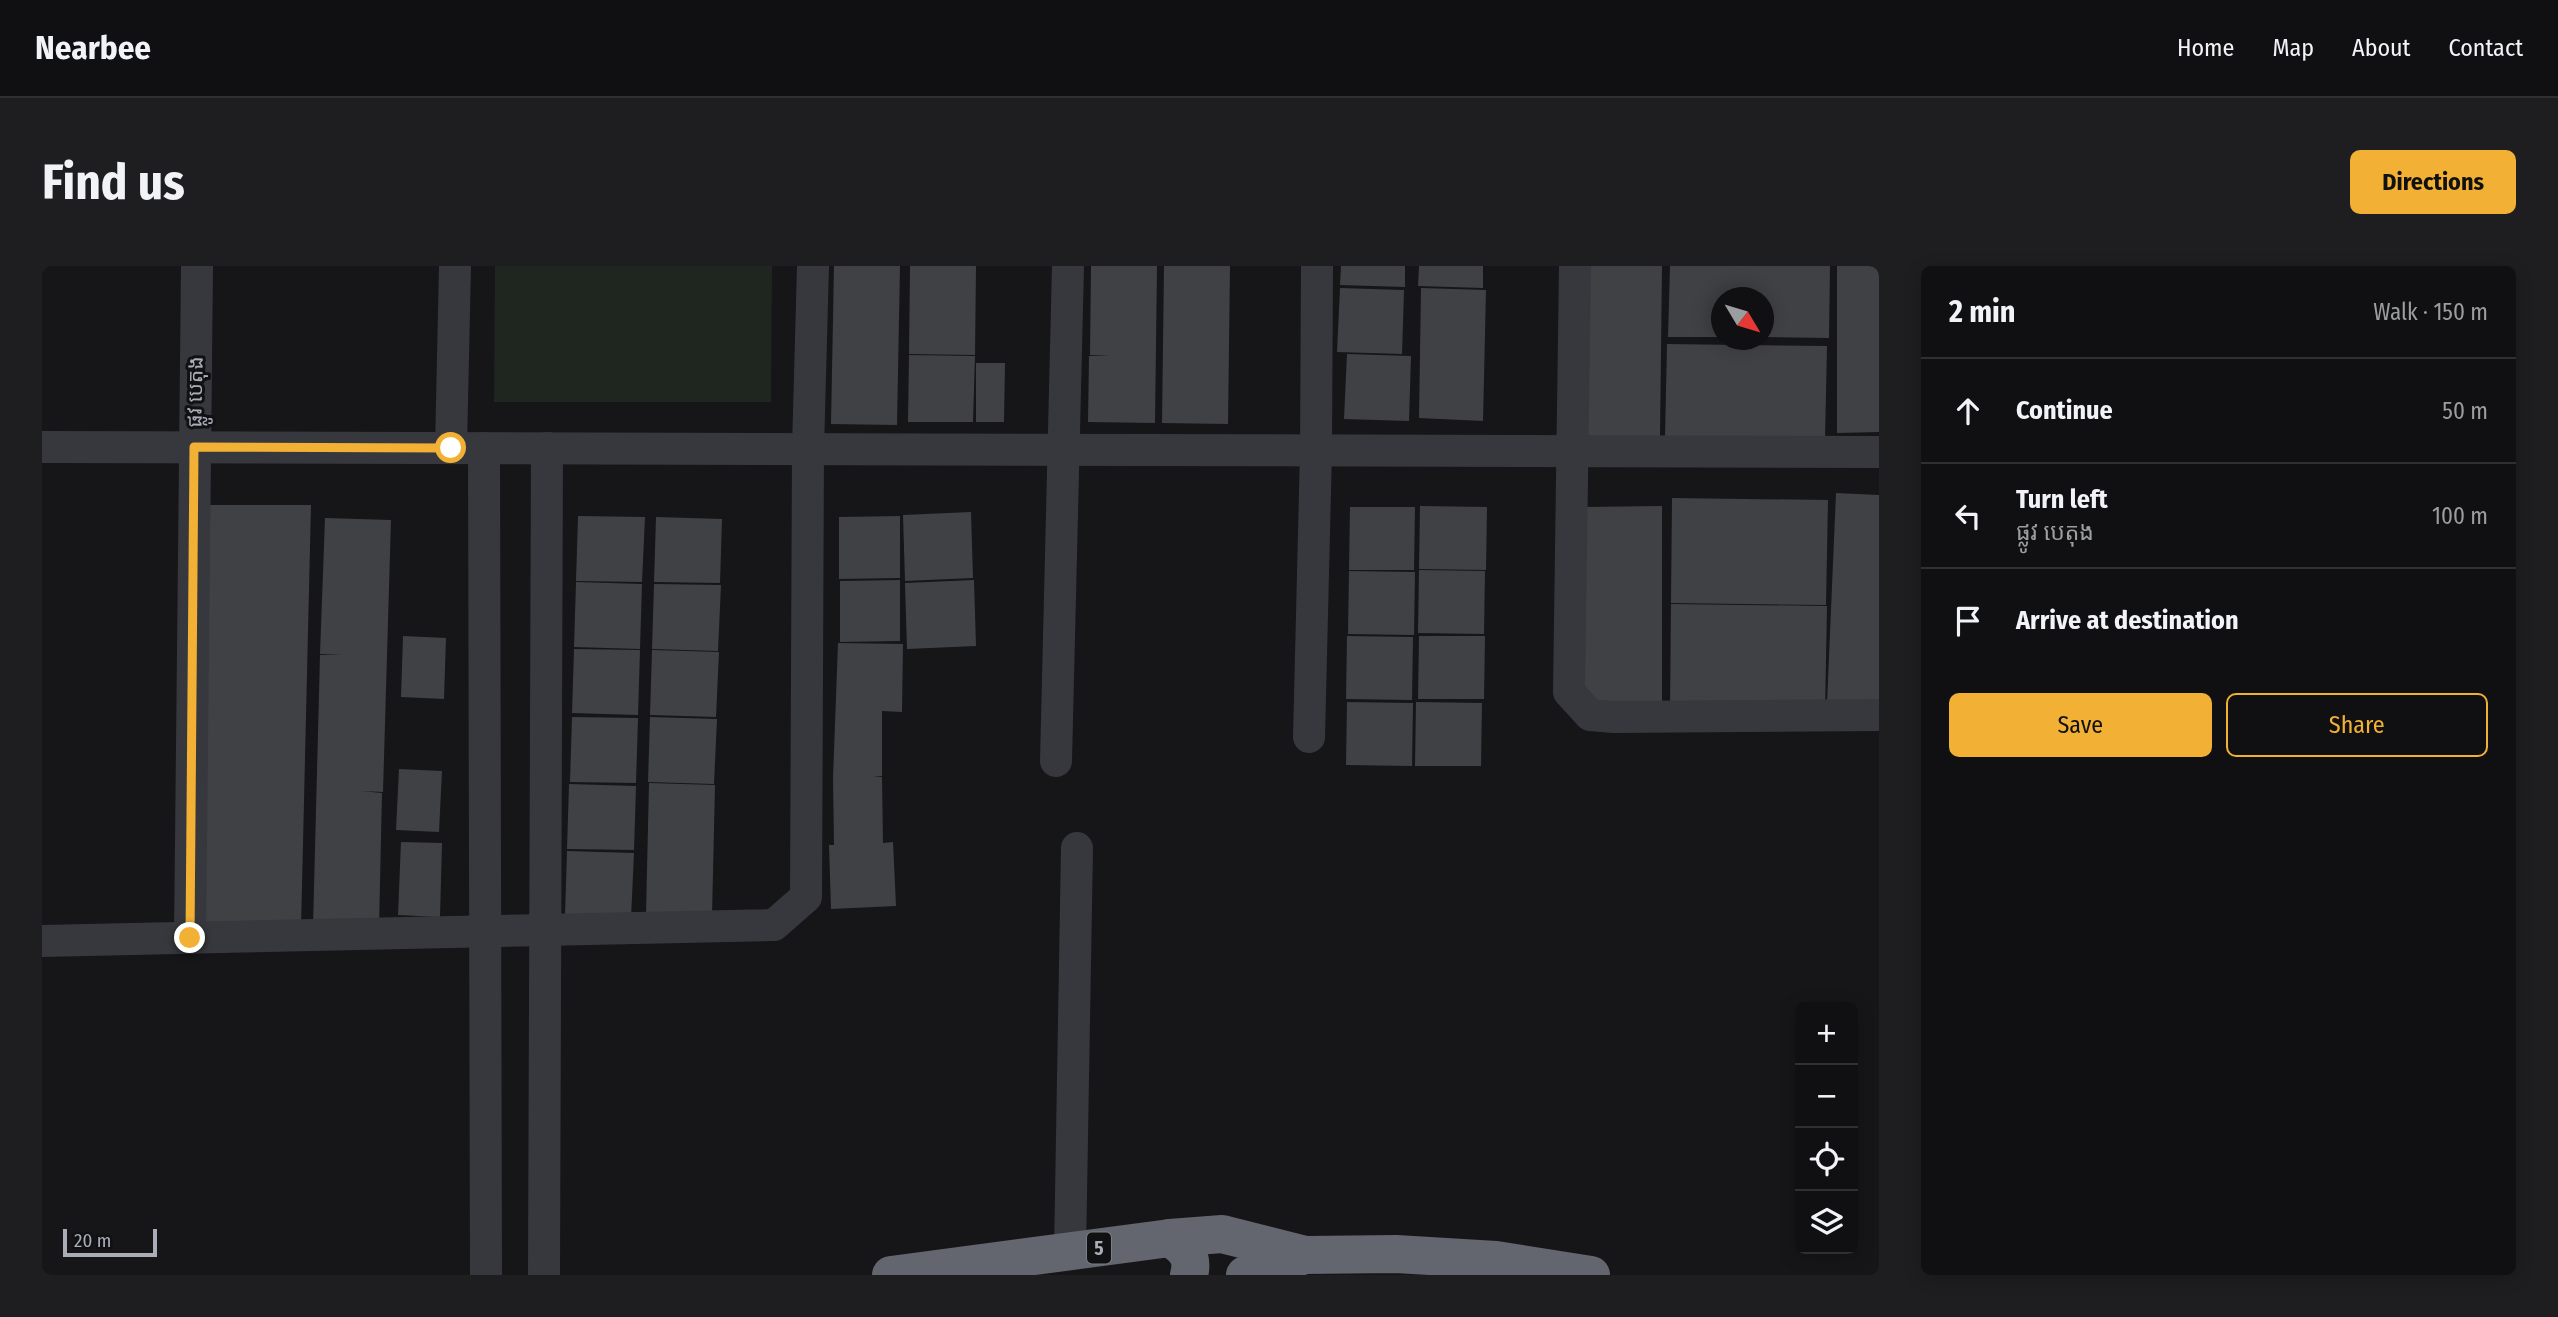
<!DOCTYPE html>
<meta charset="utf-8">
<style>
body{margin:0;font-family:"Fira Sans Condensed","Noto Sans Khmer",sans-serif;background:#1e1e20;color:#f1f3f6}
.controls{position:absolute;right:21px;bottom:21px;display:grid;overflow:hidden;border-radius:10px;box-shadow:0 4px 18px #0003}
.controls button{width:63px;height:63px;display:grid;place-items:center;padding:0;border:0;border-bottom:2px solid #303032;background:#101012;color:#f1f3f6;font:35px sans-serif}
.compass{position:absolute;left:1669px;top:21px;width:63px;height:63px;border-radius:50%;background:#101012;box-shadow:0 4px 18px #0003;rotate:128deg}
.scale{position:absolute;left:21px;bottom:18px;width:94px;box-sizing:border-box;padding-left:7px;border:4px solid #a8adb8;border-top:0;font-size:19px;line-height:24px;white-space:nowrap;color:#a8adb8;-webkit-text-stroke:5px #111113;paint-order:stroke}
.stop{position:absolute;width:21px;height:21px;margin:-16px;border:5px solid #f2b134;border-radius:50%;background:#fff}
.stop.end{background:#f2b134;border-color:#fff;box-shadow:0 2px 7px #0008}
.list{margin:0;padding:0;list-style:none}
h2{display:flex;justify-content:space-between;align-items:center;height:91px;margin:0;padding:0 28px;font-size:30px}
h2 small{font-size:23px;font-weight:400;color:#9c9d9f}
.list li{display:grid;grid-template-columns:46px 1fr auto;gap:21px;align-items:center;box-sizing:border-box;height:105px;padding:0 28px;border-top:2px solid #303032}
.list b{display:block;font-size:26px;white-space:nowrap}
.list p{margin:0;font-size:23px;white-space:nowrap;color:#9c9d9f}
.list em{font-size:23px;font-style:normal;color:#9c9d9f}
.actions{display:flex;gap:14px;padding:21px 28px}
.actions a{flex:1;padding:16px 0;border:2px solid #f2b134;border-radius:10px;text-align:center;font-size:24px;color:#f2b134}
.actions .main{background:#f2b134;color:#111}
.icon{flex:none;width:38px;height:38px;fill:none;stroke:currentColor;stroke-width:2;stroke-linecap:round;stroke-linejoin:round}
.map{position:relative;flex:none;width:1837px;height:1009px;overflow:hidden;border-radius:10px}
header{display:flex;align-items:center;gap:42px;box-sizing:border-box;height:98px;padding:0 35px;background:#101012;border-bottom:2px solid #303032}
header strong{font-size:33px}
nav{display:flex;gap:38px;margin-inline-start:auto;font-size:24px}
.intro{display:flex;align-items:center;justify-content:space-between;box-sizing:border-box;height:168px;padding:0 42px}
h1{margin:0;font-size:49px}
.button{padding:18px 32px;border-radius:10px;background:#f2b134;color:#111;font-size:24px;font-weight:700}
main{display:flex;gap:42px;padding:0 42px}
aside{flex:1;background:#101012;border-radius:10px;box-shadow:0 4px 18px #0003}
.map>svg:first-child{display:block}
.green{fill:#1e261f}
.building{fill:#404145}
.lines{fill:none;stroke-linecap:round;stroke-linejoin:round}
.street{stroke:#37383d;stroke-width:32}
.highway{stroke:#63666e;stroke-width:38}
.route{stroke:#f2b134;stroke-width:9}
.labels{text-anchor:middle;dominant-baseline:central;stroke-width:6;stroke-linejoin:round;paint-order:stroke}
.shield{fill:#111113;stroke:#7b7e86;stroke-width:2}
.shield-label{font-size:19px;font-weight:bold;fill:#a8adb8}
.street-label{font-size:21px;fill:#a8adb8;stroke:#111113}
</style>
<header>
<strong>Nearbee</strong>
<nav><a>Home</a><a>Map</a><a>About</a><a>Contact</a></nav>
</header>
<div class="intro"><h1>Find us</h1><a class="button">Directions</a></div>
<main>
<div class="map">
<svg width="1837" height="1009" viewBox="0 0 1837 1009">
<rect width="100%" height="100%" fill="#161618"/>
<polygon class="green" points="453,0 730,0 729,136 452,136"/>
<g class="building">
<polygon points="792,0 858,0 855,159 789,158"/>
<polygon points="868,0 934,0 933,89 867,88"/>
<polygon points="1049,0 1115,0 1113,157 1046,156 1047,90 1068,90 1048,89"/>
<polygon points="1122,0 1188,0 1186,158 1120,157"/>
<polygon points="1299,0 1363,0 1363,21 1298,19"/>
<polygon points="1377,0 1441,0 1441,22 1376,20"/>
<polygon points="1540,0 1620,0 1618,171 1538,171"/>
<polygon points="1628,0 1788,0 1787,72 1722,71 1722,32 1680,32 1680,71 1626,71"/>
<polygon points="1795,0 1837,0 1837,166 1795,167"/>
<polygon points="1298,22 1362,24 1360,88 1295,86"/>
<polygon points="1379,22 1444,24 1441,155 1377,152"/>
<polygon points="1625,78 1785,80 1783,174 1623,172"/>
<polygon points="1305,88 1369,90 1367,155 1302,153"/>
<polygon points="867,89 933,90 931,156 866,156"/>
<polygon points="934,97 963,97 962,156 934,156"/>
<polygon points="1794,227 1837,229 1837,439 1785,437"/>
<polygon points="1630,232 1786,234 1784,339 1629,337"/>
<polygon points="159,239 269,239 259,662 154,663"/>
<polygon points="1378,240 1445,241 1444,304 1377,303"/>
<polygon points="1620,240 1620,439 1549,439 1541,429 1541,241"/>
<polygon points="1308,241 1373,241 1372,304 1307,304"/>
<polygon points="929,246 931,312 863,315 861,249"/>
<polygon points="536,250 603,251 600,316 534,315"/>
<polygon points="858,250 858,312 797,313 797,251"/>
<polygon points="614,251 680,253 678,317 612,316"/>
<polygon points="283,252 349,254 341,526 319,525 340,527 337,662 271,660 278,389 299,389 278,388"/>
<polygon points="1377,304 1443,305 1442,368 1376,367"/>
<polygon points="1307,305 1373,306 1372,369 1306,368"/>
<polygon points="858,314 858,375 798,376 798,315"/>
<polygon points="932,314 934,380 865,383 863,317"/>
<polygon points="534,316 600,318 598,383 532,381"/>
<polygon points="612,318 679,319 676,385 610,383"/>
<polygon points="1629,338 1785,340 1783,446 1628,444"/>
<polygon points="361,370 404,372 402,433 359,431"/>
<polygon points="1305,370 1371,371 1370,434 1304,433"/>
<polygon points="1377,370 1443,370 1442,433 1376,433"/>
<polygon points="796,377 861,378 860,446 840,445 840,510 831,510 840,511 841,577 851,576 854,640 789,643 787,579 792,579 791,512"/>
<polygon points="532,383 598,384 596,449 530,447"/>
<polygon points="610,384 677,386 674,451 608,449"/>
<polygon points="1305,436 1371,437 1370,500 1304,499"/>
<polygon points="1374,436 1440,437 1439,500 1373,500"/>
<polygon points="530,451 596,452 594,517 528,516"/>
<polygon points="608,451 675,453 672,518 606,516"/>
<polygon points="357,503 400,505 397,566 354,564"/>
<polygon points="607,517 673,519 670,650 604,648"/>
<polygon points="527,518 594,520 592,584 525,583"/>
<polygon points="359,576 400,577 398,651 356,649"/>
<polygon points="525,585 592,587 589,652 523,650"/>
</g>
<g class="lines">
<g class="street">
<polyline points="1533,0 1527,426 1548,449 1572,451 1837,449"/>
<polyline points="0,181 1837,186"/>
<polyline points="409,182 413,0"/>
<polyline points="442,182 444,1009"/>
<polyline points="1267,471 1274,185 1275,0"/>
<polyline points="1014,495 1026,0"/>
<polyline points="148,672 155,0"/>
<polyline points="0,675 732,659 764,631 766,183 771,0"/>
<polyline points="1028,986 1035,582"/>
<polyline points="502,1009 505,182"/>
</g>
<g class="highway">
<path d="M 1128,972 C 1143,982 1152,990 1147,1009"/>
<polyline points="849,1009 1128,972 1180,968 1263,989 1354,988 1454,994 1549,1009"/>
<polyline points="1203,1009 1263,989"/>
</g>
</g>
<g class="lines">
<polyline class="route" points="148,672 152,181 409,182"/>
</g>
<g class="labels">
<rect class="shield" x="1045" y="966.5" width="24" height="31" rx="5"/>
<g class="shield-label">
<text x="1057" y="982">5</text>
</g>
<g class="street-label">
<text transform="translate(153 126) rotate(-89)">ផ្លូវ បេតុង</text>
</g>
</g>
</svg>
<div class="controls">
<button>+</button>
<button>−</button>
<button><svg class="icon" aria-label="locate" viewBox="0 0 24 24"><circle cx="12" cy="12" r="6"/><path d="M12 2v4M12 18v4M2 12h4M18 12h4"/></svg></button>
<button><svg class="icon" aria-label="layers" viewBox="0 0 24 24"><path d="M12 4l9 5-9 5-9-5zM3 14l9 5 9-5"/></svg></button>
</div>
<svg class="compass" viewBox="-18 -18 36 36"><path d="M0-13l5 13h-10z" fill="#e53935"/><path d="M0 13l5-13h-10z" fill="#9c9d9f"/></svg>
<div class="scale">20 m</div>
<div class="stop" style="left:409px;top:182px"></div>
<div class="stop end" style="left:148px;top:672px"></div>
</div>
<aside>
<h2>2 min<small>Walk · 150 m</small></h2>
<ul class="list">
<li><svg class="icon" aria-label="ahead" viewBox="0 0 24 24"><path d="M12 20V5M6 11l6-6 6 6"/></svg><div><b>Continue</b></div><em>50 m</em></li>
<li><svg class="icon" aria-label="left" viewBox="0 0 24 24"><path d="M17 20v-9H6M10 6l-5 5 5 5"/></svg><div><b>Turn left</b><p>ផ្លូវ បេតុង</p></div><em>100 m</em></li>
<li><svg class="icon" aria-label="arrive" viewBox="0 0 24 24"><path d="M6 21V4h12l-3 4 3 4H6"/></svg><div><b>Arrive at destination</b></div></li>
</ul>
<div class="actions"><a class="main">Save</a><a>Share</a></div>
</aside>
</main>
